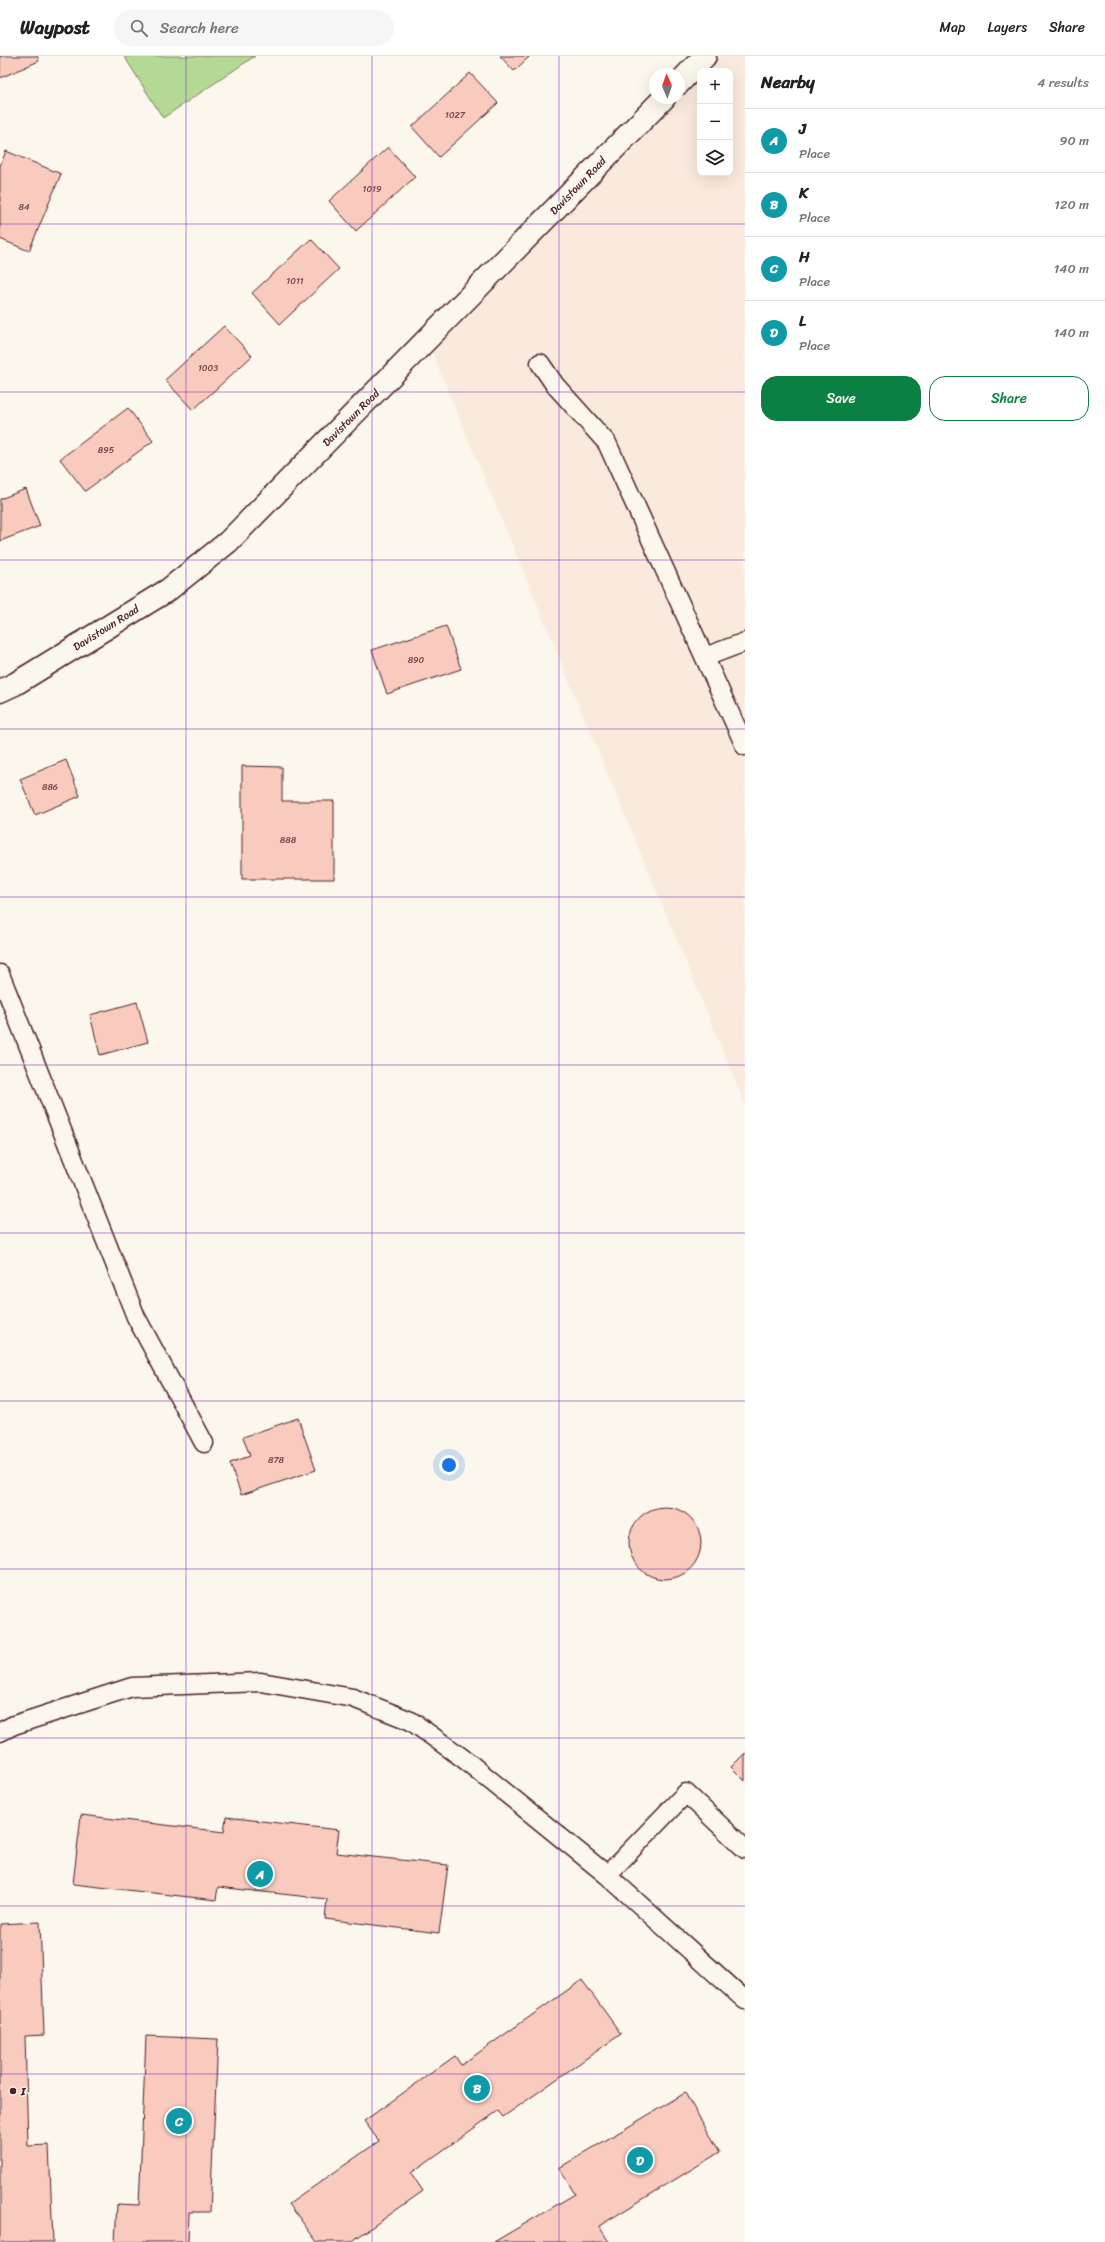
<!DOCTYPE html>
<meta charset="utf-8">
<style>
body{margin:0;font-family:Sriracha,sans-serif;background:#f6f6f6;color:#202124}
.controls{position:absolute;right:12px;top:12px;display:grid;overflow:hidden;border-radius:8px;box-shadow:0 4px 16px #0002}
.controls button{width:36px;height:36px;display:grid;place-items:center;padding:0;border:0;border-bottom:1px solid #e0e0e0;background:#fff;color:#202124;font:20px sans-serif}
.compass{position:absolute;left:649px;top:12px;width:36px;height:36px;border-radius:50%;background:#fff;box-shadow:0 4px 16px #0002;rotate:358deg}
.you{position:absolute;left:449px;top:1409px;width:14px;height:14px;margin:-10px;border:3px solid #fff;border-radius:50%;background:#1a73e8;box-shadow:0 0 0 6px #1a73e833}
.badge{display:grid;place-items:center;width:26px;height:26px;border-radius:50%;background:#0b8043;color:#fff;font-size:13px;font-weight:700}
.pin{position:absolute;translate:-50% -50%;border:2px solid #fff;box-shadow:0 1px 4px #0006}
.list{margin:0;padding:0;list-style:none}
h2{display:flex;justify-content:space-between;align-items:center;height:52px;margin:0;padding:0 16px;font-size:17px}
h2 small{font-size:13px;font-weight:400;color:#757577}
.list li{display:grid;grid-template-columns:26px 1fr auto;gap:12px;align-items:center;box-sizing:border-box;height:64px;padding:0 16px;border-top:1px solid #e0e0e0}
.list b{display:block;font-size:15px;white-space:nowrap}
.list p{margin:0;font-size:13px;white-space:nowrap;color:#757577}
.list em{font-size:13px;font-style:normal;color:#757577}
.actions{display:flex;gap:8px;padding:12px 16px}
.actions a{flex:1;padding:9px 0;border:1px solid #0b8043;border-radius:16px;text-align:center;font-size:14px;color:#0b8043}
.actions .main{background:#0b8043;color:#fff}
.icon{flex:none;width:22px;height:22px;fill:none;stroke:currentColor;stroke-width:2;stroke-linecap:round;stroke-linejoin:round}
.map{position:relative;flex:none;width:745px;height:2186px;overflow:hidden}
header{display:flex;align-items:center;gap:24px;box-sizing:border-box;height:56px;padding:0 20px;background:#fff;border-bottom:1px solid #e0e0e0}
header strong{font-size:19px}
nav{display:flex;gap:22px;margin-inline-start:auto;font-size:14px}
.search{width:280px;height:36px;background:#f6f6f6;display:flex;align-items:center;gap:10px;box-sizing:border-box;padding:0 14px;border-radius:22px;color:#757577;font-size:15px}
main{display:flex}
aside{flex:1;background:#fff}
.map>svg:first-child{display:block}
.built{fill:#faeade;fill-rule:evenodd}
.green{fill:#b4d995;stroke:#7f7c60}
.building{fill:#f9cbbe;stroke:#4a1f2b}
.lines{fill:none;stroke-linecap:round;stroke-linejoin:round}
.service-casing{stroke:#4a1f2b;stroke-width:21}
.tertiary-casing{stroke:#4a1f2b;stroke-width:25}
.service{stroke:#fbf7ec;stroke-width:18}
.tertiary{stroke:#fbf7ec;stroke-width:22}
.grid{fill:none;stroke:#7b2cbf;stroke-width:1;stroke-opacity:0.55}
.poi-dot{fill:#4a1f2b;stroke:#fbf7ec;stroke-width:1.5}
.labels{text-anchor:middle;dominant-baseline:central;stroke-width:3;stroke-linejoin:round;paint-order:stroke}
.number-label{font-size:9px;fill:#764a50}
.street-label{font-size:11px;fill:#4a1f2b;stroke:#fbf7ec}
.poi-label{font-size:11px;font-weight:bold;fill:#4a1f2b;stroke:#fbf7ec;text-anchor:start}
</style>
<header>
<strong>Waypost</strong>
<div class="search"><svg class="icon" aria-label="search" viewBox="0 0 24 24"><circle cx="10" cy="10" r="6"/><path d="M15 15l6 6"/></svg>Search here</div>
<nav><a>Map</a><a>Layers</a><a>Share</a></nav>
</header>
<main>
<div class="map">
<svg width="745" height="2186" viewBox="0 0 745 2186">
<rect width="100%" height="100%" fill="#fbf7ec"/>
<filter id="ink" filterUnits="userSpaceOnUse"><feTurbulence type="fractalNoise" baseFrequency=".025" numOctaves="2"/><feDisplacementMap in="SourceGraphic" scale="8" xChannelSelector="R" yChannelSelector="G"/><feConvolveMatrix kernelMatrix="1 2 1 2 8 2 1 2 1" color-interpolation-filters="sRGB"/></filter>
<g filter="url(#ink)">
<path class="built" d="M 705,0 L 745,0 L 745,1048 L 427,284 L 664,42 L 679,42 L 679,27 ZM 700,15 L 730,15 L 730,117 L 700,117 Z"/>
<polygon class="green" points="124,0 255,0 163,62"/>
<g class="building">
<polygon points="0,0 37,0 39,5 0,22"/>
<polygon points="500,0 530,0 514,15"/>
<polygon points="470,17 498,47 439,101 412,71"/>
<polygon points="388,91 415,121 356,175 329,145"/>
<polygon points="6,95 61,118 29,195 0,183 0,110"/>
<polygon points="311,183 339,213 280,268 252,237"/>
<polygon points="224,270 252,300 193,354 165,324"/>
<polygon points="128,352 153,385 85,435 60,403"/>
<polygon points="26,433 40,470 0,485 0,443"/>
<polygon points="446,570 461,613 387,638 372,594"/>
<polygon points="66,704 80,740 35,759 20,723"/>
<polygon points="242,710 282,711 282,745 334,745 334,823 242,823"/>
<polygon points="137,946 148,986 100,999 90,959"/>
<polygon points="298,1362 316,1414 241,1439 230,1407 250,1400 243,1381"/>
<circle cx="665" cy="1487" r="36"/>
<polygon points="745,1697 745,1725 731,1711"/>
<polygon points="81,1759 224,1776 226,1761 339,1774 336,1797 448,1809 439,1877 325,1863 327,1843 218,1831 216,1844 73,1828"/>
<polygon points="40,1866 44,1979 25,1980 28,2090 49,2089 53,2186 0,2186 0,1868"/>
<polygon points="582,1924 621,1978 503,2061 498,2055 411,2117 423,2135 351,2186 317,2186 289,2148 379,2085 364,2065 455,2000 461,2009"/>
<polygon points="146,1980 218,1983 210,2156 189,2156 188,2186 115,2186 117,2148 139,2149"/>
<polygon points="685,2037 720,2096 599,2170 609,2186 494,2186 575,2138 559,2112"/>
</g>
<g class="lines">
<g class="service-casing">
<g id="service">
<polyline points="540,307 555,329 607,387 745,690"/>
<polyline points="705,601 745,586"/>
<polyline points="0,918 136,1261 204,1387"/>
<polyline points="0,1676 14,1669 132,1631 261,1626 353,1642 411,1665 464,1703 607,1819 745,1944"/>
<polyline points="607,1819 686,1737 745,1793"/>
</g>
</g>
<g class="tertiary-casing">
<g id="tertiary">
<polyline points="679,27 705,0"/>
<polyline points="0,635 15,628 168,534 228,486 664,42"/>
</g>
</g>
<use href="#service" class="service"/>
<use href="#tertiary" class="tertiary"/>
</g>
</g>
<path class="grid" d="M 186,0 L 186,2186M 372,0 L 372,2186M 559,0 L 559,2186M 0,168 L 745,168M 0,336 L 745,336M 0,504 L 745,504M 0,673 L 745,673M 0,841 L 745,841M 0,1009 L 745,1009M 0,1177 L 745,1177M 0,1345 L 745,1345M 0,1513 L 745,1513M 0,1682 L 745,1682M 0,1850 L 745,1850M 0,2018 L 745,2018"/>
<circle class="poi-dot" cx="13" cy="2035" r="4"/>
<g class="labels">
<g class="number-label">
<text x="455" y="59">1027</text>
<text x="372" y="133">1019</text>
<text x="24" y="151">84</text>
<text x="295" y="225">1011</text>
<text x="208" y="312">1003</text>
<text x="106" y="394">895</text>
<text x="416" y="604">890</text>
<text x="50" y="731">886</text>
<text x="288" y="784">888</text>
<text x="276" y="1404">878</text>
</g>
<g class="street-label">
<text transform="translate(578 130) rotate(-46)">Davistown Road</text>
<text transform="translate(351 362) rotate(-45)">Davistown Road</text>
<text transform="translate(106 572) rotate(-32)">Davistown Road</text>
</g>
<g class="poi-label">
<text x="21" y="2035">I</text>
</g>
</g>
</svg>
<div class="controls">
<button>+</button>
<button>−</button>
<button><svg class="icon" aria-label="layers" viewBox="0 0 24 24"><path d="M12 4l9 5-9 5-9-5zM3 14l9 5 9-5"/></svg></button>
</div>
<svg class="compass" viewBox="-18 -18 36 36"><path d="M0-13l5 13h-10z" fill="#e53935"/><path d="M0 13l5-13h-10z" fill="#757577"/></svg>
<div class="you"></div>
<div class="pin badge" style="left:260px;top:1818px;background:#0f9aa8">A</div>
<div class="pin badge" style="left:477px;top:2032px;background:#0f9aa8">B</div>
<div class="pin badge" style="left:179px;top:2065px;background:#0f9aa8">C</div>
<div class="pin badge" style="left:640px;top:2104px;background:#0f9aa8">D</div>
</div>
<aside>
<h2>Nearby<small>4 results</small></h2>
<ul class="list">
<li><span class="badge" style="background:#0f9aa8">A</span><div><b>J</b><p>Place</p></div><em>90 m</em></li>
<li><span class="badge" style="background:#0f9aa8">B</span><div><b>K</b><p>Place</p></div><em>120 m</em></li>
<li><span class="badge" style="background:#0f9aa8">C</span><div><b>H</b><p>Place</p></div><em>140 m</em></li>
<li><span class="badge" style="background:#0f9aa8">D</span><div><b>L</b><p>Place</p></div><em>140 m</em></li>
</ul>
<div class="actions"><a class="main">Save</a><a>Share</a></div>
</aside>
</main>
